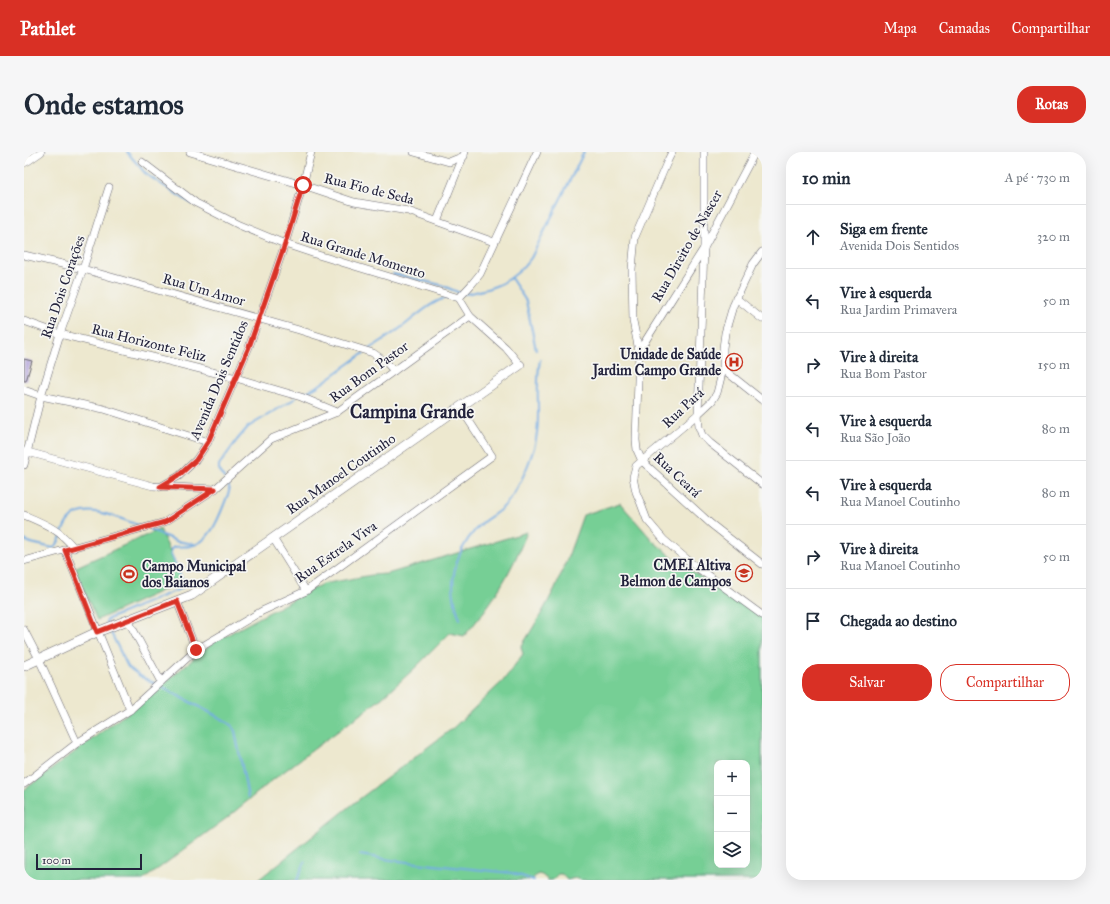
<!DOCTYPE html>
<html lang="pt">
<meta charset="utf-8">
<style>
body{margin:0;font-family:"IM FELL Great Primer",serif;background:#f6f6f7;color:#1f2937}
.controls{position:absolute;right:12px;bottom:12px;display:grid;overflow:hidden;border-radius:8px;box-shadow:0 4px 16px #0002}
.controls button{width:36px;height:36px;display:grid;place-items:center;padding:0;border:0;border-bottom:1px solid #e0e1e3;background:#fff;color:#1f2937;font:20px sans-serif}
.scale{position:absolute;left:12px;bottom:10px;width:106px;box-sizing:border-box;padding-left:4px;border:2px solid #22223b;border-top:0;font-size:11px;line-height:14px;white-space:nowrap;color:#22223b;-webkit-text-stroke:3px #f6f6f2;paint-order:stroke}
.stop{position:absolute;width:12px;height:12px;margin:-9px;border:3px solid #d93025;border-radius:50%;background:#fff}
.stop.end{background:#d93025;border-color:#fff;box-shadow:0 1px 4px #0008}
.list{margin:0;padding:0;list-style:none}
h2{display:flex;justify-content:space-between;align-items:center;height:52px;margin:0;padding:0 16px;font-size:17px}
h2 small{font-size:13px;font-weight:400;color:#747a83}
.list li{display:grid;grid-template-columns:26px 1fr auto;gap:12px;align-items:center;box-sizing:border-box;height:64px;padding:0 16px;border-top:1px solid #e0e1e3}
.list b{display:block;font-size:15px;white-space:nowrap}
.list p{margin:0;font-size:13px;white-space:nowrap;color:#747a83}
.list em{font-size:13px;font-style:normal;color:#747a83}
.actions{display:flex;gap:8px;padding:12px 16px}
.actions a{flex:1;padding:9px 0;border:1px solid #d93025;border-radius:16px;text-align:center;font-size:14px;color:#d93025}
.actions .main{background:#d93025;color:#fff}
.icon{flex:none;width:22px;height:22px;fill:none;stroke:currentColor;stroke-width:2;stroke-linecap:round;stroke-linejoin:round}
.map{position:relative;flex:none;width:738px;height:728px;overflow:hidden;border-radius:16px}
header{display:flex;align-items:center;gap:24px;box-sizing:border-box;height:56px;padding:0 20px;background:#d93025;color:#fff}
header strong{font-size:19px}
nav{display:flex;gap:22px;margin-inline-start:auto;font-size:14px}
.intro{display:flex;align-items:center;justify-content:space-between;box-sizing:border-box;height:96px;padding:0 24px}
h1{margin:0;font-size:28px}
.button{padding:10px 18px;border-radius:16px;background:#d93025;color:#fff;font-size:14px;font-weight:700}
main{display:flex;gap:24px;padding:0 24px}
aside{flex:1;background:#fff;border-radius:16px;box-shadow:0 4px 16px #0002}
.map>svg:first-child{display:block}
.green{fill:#76cf95;stroke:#4c7868;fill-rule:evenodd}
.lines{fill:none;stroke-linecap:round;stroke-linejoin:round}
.stream{stroke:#74ace3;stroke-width:2}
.building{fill:#ac9bd8}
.street-casing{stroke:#69676f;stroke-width:8}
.secondary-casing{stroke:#69676f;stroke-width:10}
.street{stroke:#fff;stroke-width:7}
.secondary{stroke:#fff;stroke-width:9}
.route{stroke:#d93025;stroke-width:5}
.labels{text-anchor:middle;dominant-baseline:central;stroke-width:3.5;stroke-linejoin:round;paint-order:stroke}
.street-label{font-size:14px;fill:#22223b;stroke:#f6f6f2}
.poi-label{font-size:14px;font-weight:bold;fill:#22223b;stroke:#f6f6f2;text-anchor:end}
.district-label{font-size:18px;font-weight:bold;fill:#22223b;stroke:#f6f6f2}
</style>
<header>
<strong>Pathlet</strong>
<nav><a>Mapa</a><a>Camadas</a><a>Compartilhar</a></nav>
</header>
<div class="intro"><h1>Onde estamos</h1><a class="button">Rotas</a></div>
<main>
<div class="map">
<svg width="738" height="728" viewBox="0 0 738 728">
<rect width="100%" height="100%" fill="#f6f6f2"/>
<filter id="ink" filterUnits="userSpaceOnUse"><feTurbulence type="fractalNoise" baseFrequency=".025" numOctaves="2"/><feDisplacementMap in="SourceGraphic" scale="8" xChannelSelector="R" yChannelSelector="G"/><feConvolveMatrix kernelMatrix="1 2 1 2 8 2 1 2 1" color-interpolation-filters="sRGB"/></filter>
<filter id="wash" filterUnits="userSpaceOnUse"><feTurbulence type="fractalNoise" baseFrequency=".012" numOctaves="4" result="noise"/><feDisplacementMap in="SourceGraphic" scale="16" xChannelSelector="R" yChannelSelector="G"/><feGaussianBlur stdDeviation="0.9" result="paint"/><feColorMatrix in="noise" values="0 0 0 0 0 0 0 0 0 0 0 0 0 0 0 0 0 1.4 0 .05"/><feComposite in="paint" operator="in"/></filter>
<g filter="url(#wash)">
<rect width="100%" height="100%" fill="#ede8cf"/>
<g class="green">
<path d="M 596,351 L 629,389 L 657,413 L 738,464 L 738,728 L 558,728 L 551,726 L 543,728 L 538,722 L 534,722 L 528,728 L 524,728 L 518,723 L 514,722 L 507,728 L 234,728 L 334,648 L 429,576 L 479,529 L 499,502 L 497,495 C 509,476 521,456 531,436 C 542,412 550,388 559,363 ZM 693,611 L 723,611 L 723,713 L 693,713 Z"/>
<polygon points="136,377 159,429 73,468 50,416"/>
<path d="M 503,380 C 488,419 468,453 440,484 L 426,481 L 391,516 L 358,546 L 250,627 L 204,665 L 119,728 L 0,728 L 0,638 L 111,555 L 190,490 L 298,432 L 348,423 L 363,422 Z"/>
</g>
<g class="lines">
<g class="stream">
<polyline points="103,0 122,22 140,34 168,52"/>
<polyline points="369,122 417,133 436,141"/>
<polyline points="487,126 502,149 512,198"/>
<path d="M 441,142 C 470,137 489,130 507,106 L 560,0"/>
<path d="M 345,197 C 358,189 370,181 382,172 C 395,162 408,149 425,145"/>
<polyline points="277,243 294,234 340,201"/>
<polyline points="200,326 195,317 195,313 213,288 224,275 272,246"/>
<polyline points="125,377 152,389 170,392"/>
<path d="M 38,381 C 40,376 42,370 46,367 C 61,349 99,368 117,374"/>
<polyline points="0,388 7,391 29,396 32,394 37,385"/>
<path d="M 436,467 C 434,461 432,456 431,450 C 424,420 437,390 459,370 C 467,364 477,359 483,351 C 495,336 503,317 509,299 C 519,269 510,238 516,208"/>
<path d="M 84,473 L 82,469 L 84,467 L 158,436 L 160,432 L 147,402 L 147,397 L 150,395 C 155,394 161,395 166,394 C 189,391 197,358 205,340 L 205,335 L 203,329"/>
<polyline points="86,479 104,515 116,524 132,532"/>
<polyline points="136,534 200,568 208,574 211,579 224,645"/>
<polyline points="336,703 367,708 410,713 488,721 510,728"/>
<polyline points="273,728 281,710"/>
<polyline points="737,728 738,727"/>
</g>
</g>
<g id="blocks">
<polygon class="building" points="0,207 8,209 2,229 0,229"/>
</g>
</g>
<g filter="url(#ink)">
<use href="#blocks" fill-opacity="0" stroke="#69676f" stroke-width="1"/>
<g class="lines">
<g class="street-casing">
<g id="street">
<polyline points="166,0 279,33 330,50 384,59 470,90"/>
<polyline points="390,0 425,10 440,4"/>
<polyline points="648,0 644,8 611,85 608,117 609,169 615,199 612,288 613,298 618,309 687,372 738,412"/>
<polyline points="680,0 680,96 674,262 675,275 678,283 686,291 738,332"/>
<polyline points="118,10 172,51 215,73 261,92 294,103 435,146 446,164 482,196 496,213"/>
<polyline points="0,11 4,9 17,0"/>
<polyline points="413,69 441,0"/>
<polyline points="738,100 729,112 709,154 701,181 699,196 699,217 693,241 688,249 674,262 612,314 609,325 612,340 617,352 623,368 640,388 671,414 738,463"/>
<polyline points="0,103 59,117 275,178 349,201 362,210 370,219"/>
<polyline points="435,146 447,133 456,122 513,0"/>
<polyline points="712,146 738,167"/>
<polyline points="0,169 36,182 212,226 277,245 313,260"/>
<polyline points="615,199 680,96 731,0"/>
<polyline points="699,217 738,248"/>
<polyline points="0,238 17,244 80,257 184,290"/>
<polyline points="0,299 129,334 191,337"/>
<polyline points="0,313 17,244 36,182 59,117 85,35"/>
<polyline points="136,335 155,324 172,308 184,290 225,195 235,167 261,92 279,33 287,0"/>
<path d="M 0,363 C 21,372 35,377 50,396"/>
<polyline points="249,386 282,439"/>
<polyline points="41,398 106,558"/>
<polyline points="0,409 141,370 191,337 247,287 313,260 446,164"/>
<polyline points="153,449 172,498"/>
<polyline points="104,468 137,530"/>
<polyline points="0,478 15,507 53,591"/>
<polyline points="0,632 53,591 106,558 172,498 238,459 282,439 468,304 436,255"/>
</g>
</g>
<g class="secondary-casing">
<polyline id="secondary" points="0,514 73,480 168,443 436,255 496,213"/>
</g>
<use href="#street" class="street"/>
<use href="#secondary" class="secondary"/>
</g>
</g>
<g class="lines" filter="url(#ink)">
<polyline class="route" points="172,498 153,449 73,480 41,398 141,370 191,337 136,335 154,324 172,308 184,290 225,195 261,92 279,33"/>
</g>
<defs>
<g id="hospital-ring" transform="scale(0.9)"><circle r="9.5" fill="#f6f6f2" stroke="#c8321e" stroke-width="1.5"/><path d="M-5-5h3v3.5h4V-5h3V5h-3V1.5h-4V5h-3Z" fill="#c8321e"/></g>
<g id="school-ring" transform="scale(0.9)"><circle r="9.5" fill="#f6f6f2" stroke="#c8321e" stroke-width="1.5"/><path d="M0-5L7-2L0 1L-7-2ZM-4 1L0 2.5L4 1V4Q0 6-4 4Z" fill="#c8321e"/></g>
<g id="stadium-ring" transform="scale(0.9)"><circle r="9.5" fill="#f6f6f2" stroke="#c8321e" stroke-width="1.5"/><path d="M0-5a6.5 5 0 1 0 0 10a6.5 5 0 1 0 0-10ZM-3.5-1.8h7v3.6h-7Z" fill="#c8321e"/></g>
</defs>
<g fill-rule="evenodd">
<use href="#hospital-ring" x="710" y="210"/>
<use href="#school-ring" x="720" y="421"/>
<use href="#stadium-ring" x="105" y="422"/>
</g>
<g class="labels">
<g class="street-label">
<text transform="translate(345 37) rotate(14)">Rua Fio de Seda</text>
<text transform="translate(663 94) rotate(-60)">Rua Direito de Nascer</text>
<text transform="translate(339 103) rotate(17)">Rua Grande Momento</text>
<text transform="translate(39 135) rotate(-71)">Rua Dois Corações</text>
<text transform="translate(180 138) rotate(16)">Rua Um Amor</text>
<text transform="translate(125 191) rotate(14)">Rua Horizonte Feliz</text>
<text transform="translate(345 220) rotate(-36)">Rua Bom Pastor</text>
<text transform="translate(195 228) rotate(-67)">Avenida Dois Sentidos</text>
<text transform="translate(659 256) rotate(-43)">Rua Pará</text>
<text transform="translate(317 322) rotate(-35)">Rua Manoel Coutinho</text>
<text transform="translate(653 323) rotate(43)">Rua Ceará</text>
<text transform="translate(312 400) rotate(-35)">Rua Estrela Viva</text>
</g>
<g class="poi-label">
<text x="697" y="202">Unidade de Saúde<tspan x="697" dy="16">Jardim Campo Grande</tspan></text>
<text x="707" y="413">CMEI Altiva<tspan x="707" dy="16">Belmon de Campos</tspan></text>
<text x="118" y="414" text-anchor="start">Campo Municipal<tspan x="118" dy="16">dos Baianos</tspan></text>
</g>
<g class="district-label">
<text x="388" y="260">Campina Grande</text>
</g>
</g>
</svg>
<div class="controls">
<button>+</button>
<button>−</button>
<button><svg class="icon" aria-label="layers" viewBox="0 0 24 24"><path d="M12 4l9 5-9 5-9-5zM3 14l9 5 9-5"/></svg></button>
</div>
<div class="scale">100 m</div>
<div class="stop" style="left:279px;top:33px"></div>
<div class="stop end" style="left:172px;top:498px"></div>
</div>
<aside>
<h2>10 min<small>A pé · 730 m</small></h2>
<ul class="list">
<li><svg class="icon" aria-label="ahead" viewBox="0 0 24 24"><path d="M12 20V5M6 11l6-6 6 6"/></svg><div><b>Siga em frente</b><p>Avenida Dois Sentidos</p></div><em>320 m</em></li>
<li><svg class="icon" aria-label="left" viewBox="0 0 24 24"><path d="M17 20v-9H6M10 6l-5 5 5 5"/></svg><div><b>Vire à esquerda</b><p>Rua Jardim Primavera</p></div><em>50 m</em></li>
<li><svg class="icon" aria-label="right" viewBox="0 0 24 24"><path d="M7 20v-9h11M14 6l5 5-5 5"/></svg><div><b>Vire à direita</b><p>Rua Bom Pastor</p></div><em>150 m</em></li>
<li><svg class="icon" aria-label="left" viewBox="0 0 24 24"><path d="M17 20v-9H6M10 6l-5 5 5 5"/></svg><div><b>Vire à esquerda</b><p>Rua São João</p></div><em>80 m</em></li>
<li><svg class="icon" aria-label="left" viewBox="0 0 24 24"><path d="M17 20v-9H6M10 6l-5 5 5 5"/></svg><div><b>Vire à esquerda</b><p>Rua Manoel Coutinho</p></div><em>80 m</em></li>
<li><svg class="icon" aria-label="right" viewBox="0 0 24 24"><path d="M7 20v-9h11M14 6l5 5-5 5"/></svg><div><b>Vire à direita</b><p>Rua Manoel Coutinho</p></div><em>50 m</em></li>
<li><svg class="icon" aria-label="arrive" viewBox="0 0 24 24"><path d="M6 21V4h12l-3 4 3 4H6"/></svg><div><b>Chegada ao destino</b></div></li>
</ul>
<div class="actions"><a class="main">Salvar</a><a>Compartilhar</a></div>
</aside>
</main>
